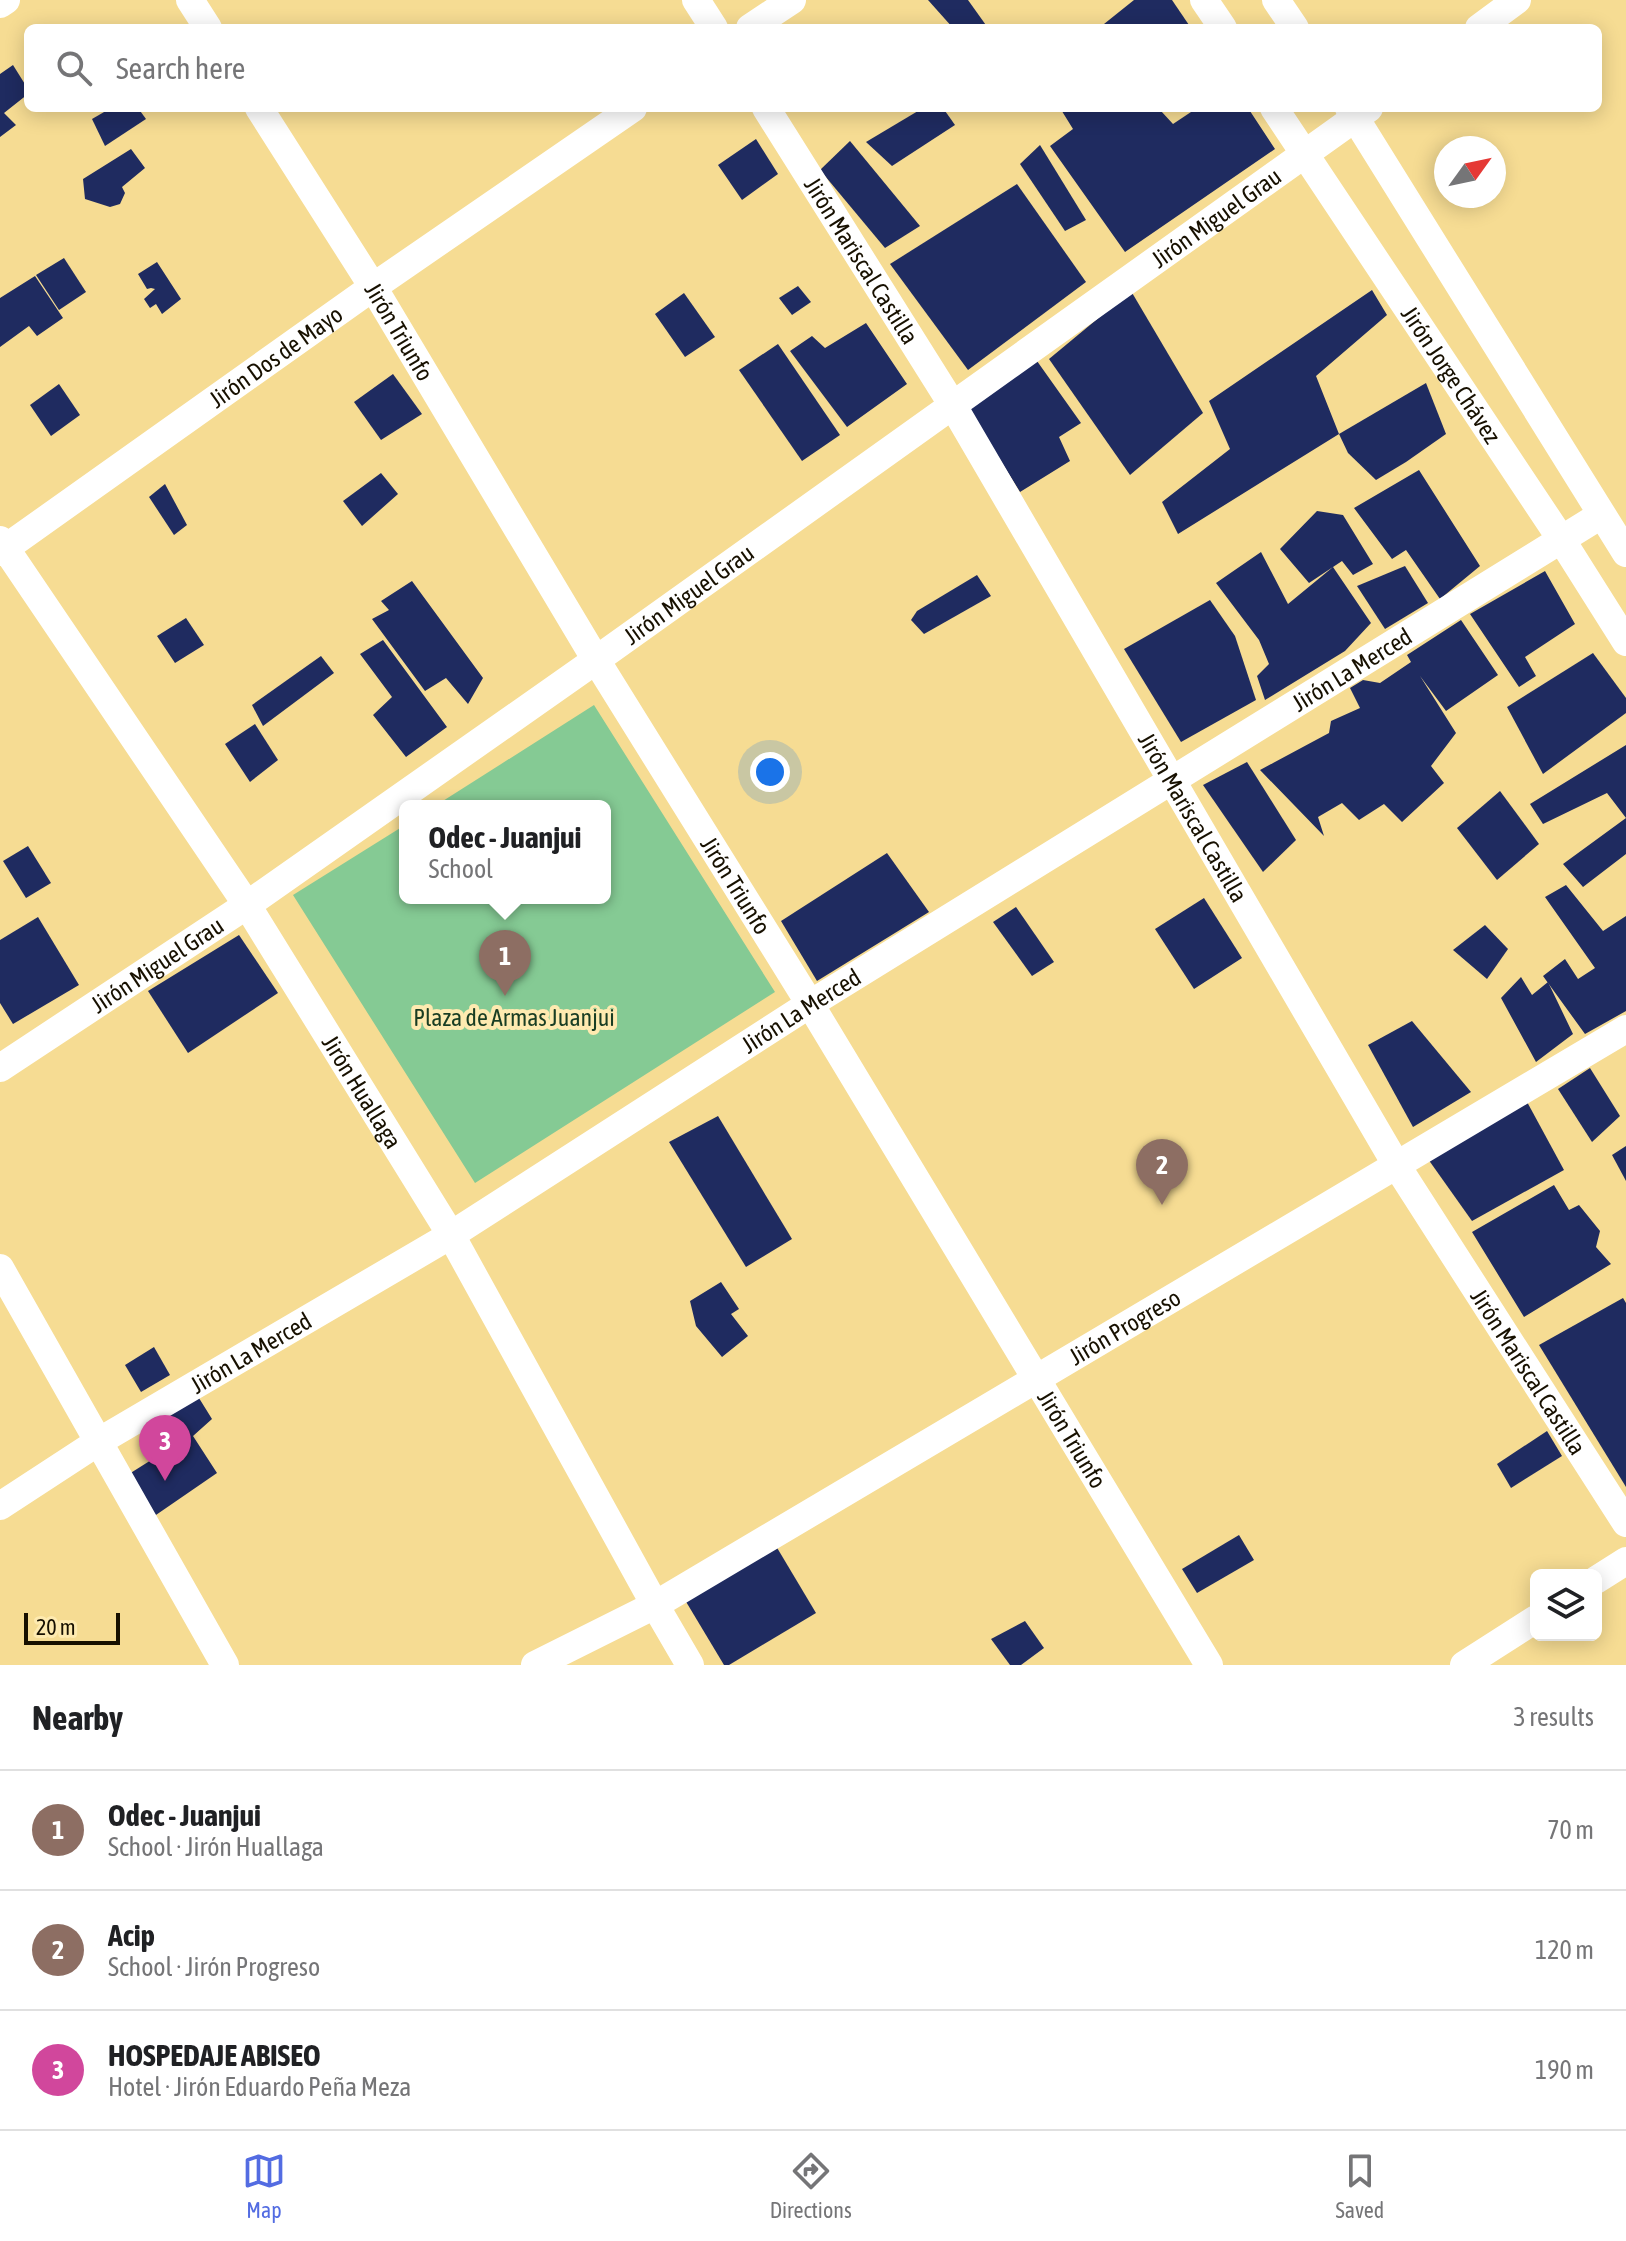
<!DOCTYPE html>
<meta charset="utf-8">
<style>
body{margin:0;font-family:"Asap Condensed",sans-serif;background:#f2f2f2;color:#202124}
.controls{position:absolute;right:24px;bottom:24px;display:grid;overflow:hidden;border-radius:12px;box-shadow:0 4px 20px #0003}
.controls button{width:72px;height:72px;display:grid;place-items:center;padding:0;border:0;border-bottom:2px solid #e0e0e0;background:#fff;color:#202124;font:40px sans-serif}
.compass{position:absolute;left:1434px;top:136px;width:72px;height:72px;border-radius:50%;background:#fff;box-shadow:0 4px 20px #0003;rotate:57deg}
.scale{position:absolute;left:24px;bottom:20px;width:96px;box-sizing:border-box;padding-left:8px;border:4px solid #171000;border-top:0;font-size:22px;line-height:28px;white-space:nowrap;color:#171000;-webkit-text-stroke:6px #feeab0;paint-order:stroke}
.you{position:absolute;left:770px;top:772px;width:28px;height:28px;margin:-20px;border:6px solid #fff;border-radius:50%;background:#1a73e8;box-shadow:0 0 0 12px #1a73e833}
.badge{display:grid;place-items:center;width:52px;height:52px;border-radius:50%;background:#536ce2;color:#fff;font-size:26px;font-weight:700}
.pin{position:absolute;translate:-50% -66px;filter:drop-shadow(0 2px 4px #0008)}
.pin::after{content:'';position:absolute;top:42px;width:28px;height:24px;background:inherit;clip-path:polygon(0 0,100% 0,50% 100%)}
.popup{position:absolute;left:399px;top:800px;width:212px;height:104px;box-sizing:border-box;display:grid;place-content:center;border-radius:12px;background:#fff;filter:drop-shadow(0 2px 6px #0005);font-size:26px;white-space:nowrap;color:#757577}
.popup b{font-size:30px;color:#202124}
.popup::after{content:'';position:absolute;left:50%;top:100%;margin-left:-16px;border:16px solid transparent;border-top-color:#fff}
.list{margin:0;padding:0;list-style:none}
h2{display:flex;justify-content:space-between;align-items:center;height:104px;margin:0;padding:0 32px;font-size:34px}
h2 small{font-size:26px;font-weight:400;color:#757577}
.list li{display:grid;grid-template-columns:52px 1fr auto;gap:24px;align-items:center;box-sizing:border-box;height:120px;padding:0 32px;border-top:2px solid #e0e0e0}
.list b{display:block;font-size:30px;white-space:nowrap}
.list p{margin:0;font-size:26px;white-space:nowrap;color:#757577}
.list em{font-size:26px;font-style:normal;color:#757577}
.icon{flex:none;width:44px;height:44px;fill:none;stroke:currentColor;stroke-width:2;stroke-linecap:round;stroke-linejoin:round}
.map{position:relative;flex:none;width:1626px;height:1665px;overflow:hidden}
.search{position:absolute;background:#fff;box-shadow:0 4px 20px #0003;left:24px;right:24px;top:24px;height:88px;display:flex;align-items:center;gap:20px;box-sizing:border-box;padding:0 28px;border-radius:12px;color:#757577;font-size:30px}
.sheet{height:464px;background:#fff}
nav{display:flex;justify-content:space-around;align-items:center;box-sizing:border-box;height:112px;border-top:2px solid #e0e0e0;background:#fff;font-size:22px;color:#757577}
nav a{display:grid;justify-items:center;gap:4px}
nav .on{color:#536ce2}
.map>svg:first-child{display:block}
.green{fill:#85ca94}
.building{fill:#1f2b60}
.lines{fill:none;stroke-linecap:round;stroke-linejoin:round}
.minor{stroke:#fff;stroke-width:28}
.labels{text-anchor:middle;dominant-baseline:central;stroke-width:8;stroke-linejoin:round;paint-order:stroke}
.street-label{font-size:24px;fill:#171000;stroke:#feeab0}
.park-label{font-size:24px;fill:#193d23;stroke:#feeab0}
</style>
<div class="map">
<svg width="1626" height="1665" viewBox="0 0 1626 1665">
<rect width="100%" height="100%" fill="#f6dc93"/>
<polygon class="green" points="594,705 775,992 475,1183 293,895 405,825 405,898 605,898 605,806 435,806"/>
<g class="building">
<polygon points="928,0 968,0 988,28 953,28"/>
<polygon points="1134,0 1172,0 1191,28 1099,28"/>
<polygon points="13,65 28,89 28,94 4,113 16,125 0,137 0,74"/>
<polygon points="111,108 138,108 146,119 105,146 92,119"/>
<polygon points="923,108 943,108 955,125 892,166 866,142"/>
<polygon points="1060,108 1164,108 1161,111 1173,124 1197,108 1248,108 1275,149 1125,252 1050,146 1073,129"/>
<polygon points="756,139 778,174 742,200 718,165"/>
<polygon points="850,141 920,226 885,248 820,170"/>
<polygon points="1040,145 1086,220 1065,231 1020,164"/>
<polygon points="131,149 145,168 122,187 125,193 120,204 110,207 85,199 83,179"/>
<polygon points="1017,184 1086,282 968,370 890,264"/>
<polygon points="64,258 86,292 59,310 36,275"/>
<polygon points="157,262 181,299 162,314 156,304 150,308 144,299 155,289 151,288 147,289 138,274"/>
<polygon points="35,276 63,318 37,336 29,326 0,347 0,298"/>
<polygon points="798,286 811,302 792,315 779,298"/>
<polygon points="1372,290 1387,315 1316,376 1339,434 1178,534 1162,502 1230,449 1209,401"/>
<polygon points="1131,291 1203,413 1130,475 1049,359"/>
<polygon points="684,293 715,337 685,357 655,314"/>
<polygon points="866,323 907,384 847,427 790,351 812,336 825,348"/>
<polygon points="778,344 840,435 802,461 739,370"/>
<polygon points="1037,361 1081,423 1059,437 1070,461 1020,492 968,408"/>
<polygon points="393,374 422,414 381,440 354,402"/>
<polygon points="1426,383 1446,434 1406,462 1376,480 1348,453 1339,434"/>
<polygon points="59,384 80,415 51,436 30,405"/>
<polygon points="1419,470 1480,566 1440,599 1406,550 1392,559 1354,508"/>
<polygon points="381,473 398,494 362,526 343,501"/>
<polygon points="165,484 187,525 174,535 149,497"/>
<polygon points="1317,511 1343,515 1373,564 1353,575 1342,561 1333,567 1371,623 1345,651 1265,700 1257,676 1269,664 1259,640 1216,583 1261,552 1288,604 1333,567 1309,583 1280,549"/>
<polygon points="1405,566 1428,603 1385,629 1357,586"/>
<polygon points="1545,571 1575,624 1525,657 1536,676 1519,687 1470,614"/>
<polygon points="977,575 991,596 924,634 911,620 917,611"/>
<polygon points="412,581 483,678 468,704 446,678 425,691 372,619 389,610 381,601"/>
<polygon points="1210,600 1235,636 1256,700 1181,742 1124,649"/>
<polygon points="186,618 204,645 175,663 157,636"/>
<polygon points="1461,620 1498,675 1446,711 1420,676 1456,733 1431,766 1444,783 1402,822 1384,804 1359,820 1342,803 1318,817 1324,836 1260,770 1329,733 1331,721 1360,708 1350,688 1363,680 1380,683 1411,662 1407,655"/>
<polygon points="383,640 447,727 406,757 373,715 392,697 360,654"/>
<polygon points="1593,653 1626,698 1626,713 1543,774 1507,707"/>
<polygon points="321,656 334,673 263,726 252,705"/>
<polygon points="255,724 278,760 250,782 225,744"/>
<polygon points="1626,745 1626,854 1583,887 1563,864 1626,818 1607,793 1543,824 1530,804"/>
<polygon points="1247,762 1296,840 1263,872 1203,785"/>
<polygon points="1500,791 1539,844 1497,880 1457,828"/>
<polygon points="28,846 51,883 26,898 3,861"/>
<polygon points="887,853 929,912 817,981 781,921"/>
<polygon points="1566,885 1603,931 1626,916 1626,1011 1585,1034 1543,976 1565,959 1578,979 1595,968 1545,897"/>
<polygon points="1204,898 1242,958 1194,989 1155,929"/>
<polygon points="1016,907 1054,962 1032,976 993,922"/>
<polygon points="38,917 79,985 13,1024 0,1003 0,940"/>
<polygon points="1485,925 1508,949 1487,979 1453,950"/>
<polygon points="239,935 278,993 188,1053 148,991"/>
<polygon points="1521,977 1532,995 1548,982 1573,1034 1536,1062 1501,998"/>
<polygon points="1412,1021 1471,1092 1413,1127 1368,1045"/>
<polygon points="1590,1068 1620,1116 1592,1142 1558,1089"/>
<polygon points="1526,1100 1564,1170 1472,1221 1428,1159"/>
<polygon points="718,1116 792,1239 746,1267 669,1142"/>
<polygon points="1626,1146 1626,1181 1612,1155"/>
<polygon points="1554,1185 1569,1210 1579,1205 1600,1231 1596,1247 1611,1264 1524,1317 1472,1232"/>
<polygon points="721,1282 739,1309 731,1314 748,1336 722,1357 696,1326 690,1301"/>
<polygon points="1623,1298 1626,1303 1626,1487 1539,1345"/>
<polygon points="154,1347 170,1375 141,1392 125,1365"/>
<polygon points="194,1390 212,1419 193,1436 217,1473 153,1517 129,1474 156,1457 138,1428"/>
<polygon points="1547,1431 1562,1456 1511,1488 1497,1464"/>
<polygon points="1239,1535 1254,1560 1197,1593 1182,1569"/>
<polygon points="776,1546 816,1613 729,1665 724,1665 685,1600"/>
<polygon points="1025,1621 1044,1648 1021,1665 1010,1665 991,1639"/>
</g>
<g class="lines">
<g class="minor">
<polyline points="190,0 208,28"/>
<polyline points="696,0 714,28"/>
<polyline points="1204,0 1223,28"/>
<polyline points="1276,0 1295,28"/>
<polyline points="0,4 6,0"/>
<polyline points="750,28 792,0"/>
<polyline points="1479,28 1517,0"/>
<path id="s1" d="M 259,108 L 373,287 L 596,660 L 810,1004 L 1209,1665"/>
<path id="s2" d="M 766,108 L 952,404 L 1397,1166 L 1626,1523"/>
<path id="s3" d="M 1274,108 L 1561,539 L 1626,642"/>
<polyline points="1349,108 1626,553"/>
<path id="s4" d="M 0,540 L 247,905 L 451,1235 L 655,1605 L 690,1665"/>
<path id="s5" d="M 0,552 L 373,287 L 633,108"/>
<path id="s6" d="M 0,1068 L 247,905 L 596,660 L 1369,108"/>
<polyline points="0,1268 225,1665"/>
<path id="s7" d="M 0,1506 L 98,1442 L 451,1235 L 810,1004 L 1601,515"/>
<polyline points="1596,1580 1626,1561"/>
<path id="s8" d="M 535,1665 L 655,1605 L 1626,1029"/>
<polyline points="1464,1665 1536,1619"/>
</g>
</g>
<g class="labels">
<g class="street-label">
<text stroke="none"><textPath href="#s6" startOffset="1484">Jirón Miguel Grau</textPath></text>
<text stroke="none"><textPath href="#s2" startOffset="180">Jirón Mariscal Castilla</textPath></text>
<text stroke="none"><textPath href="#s1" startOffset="264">Jirón Triunfo</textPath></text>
<text stroke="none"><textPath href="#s5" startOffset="338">Jirón Dos de Mayo</textPath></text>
<text stroke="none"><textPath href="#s3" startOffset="320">Jirón Jorge Chávez</textPath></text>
<text stroke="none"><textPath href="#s6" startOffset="836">Jirón Miguel Grau</textPath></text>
<text stroke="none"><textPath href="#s7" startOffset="1590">Jirón La Merced</textPath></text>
<text stroke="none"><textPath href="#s2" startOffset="828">Jirón Mariscal Castilla</textPath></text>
<text stroke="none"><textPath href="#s1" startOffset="912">Jirón Triunfo</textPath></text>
<text stroke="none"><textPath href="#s6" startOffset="188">Jirón Miguel Grau</textPath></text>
<text stroke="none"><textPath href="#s7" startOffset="942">Jirón La Merced</textPath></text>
<text stroke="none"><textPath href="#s4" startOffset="660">Jirón Huallaga</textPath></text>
<text stroke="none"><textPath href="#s8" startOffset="680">Jirón Progreso</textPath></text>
<text stroke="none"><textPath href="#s7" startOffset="294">Jirón La Merced</textPath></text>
<text stroke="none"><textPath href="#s2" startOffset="1476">Jirón Mariscal Castilla</textPath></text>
<text stroke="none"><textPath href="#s1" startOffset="1560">Jirón Triunfo</textPath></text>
</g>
<g class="park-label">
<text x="514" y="1017">Plaza de Armas Juanjui</text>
</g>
</g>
</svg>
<div class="controls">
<button><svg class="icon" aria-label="layers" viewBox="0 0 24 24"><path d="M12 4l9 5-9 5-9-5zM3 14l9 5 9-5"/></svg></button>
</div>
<svg class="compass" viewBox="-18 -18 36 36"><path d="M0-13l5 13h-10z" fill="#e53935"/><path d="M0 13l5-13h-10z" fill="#757577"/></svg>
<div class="scale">20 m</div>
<div class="you"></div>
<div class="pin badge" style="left:505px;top:996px;background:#8d6e63">1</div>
<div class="popup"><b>Odec - Juanjui</b>School</div>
<div class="pin badge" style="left:1162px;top:1205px;background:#8d6e63">2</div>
<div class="pin badge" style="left:165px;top:1481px;background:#d1479c">3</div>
<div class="search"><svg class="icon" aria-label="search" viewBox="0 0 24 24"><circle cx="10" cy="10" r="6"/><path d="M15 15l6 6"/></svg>Search here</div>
</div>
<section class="sheet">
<h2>Nearby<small>3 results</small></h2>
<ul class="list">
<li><span class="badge" style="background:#8d6e63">1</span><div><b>Odec - Juanjui</b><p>School · Jirón Huallaga</p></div><em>70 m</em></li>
<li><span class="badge" style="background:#8d6e63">2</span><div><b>Acip</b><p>School · Jirón Progreso</p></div><em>120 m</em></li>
<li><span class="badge" style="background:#d1479c">3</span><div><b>HOSPEDAJE ABISEO</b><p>Hotel · Jirón Eduardo Peña Meza</p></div><em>190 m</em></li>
</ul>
</section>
<nav>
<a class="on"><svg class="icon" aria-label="map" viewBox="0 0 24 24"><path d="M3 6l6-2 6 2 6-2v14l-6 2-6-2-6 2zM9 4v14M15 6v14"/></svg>Map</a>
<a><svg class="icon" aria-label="directions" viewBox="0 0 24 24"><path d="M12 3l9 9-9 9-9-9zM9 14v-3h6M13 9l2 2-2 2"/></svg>Directions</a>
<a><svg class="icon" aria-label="saved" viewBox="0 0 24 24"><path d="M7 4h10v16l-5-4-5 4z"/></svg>Saved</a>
</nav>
